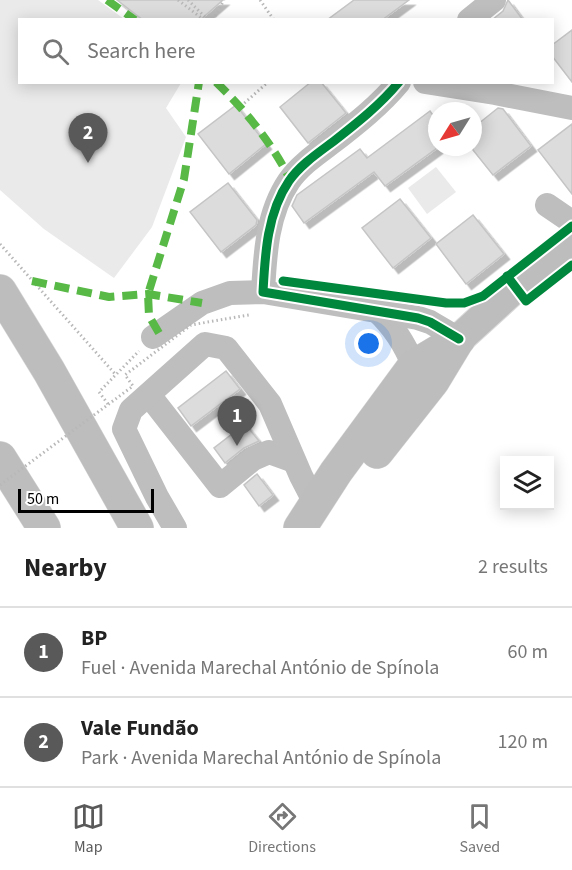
<!DOCTYPE html>
<meta charset="utf-8">
<style>
body{margin:0;font-family:"Source Sans 3",sans-serif;background:#f2f2f2;color:#222}
.controls{position:absolute;right:18px;bottom:18px;display:grid;overflow:hidden;border-radius:0px;box-shadow:0 3px 15px #0003}
.controls button{width:54px;height:54px;display:grid;place-items:center;padding:0;border:0;border-bottom:2px solid #e0e0e0;background:#fff;color:#222;font:30px sans-serif}
.compass{position:absolute;left:428px;top:102px;width:54px;height:54px;border-radius:50%;background:#fff;box-shadow:0 3px 15px #0003;rotate:233deg}
.scale{position:absolute;left:18px;bottom:15px;width:136px;box-sizing:border-box;padding-left:6px;border:3px solid #000;border-top:0;font-size:16px;line-height:21px;white-space:nowrap;color:#000;-webkit-text-stroke:4px #fff;paint-order:stroke}
.you{position:absolute;left:369px;top:344px;width:21px;height:21px;margin:-15px;border:4px solid #fff;border-radius:50%;background:#1a73e8;box-shadow:0 0 0 9px #1a73e833}
.badge{display:grid;place-items:center;width:39px;height:39px;border-radius:50%;background:#595959;color:#fff;font-size:20px;font-weight:700}
.pin{position:absolute;translate:-50% -50px;filter:drop-shadow(0 2px 3px #0008)}
.pin::after{content:'';position:absolute;top:32px;width:21px;height:18px;background:inherit;clip-path:polygon(0 0,100% 0,50% 100%)}
.list{margin:0;padding:0;list-style:none}
h2{display:flex;justify-content:space-between;align-items:center;height:78px;margin:0;padding:0 24px;font-size:26px}
h2 small{font-size:20px;font-weight:400;color:#767676}
.list li{display:grid;grid-template-columns:39px 1fr auto;gap:18px;align-items:center;box-sizing:border-box;height:90px;padding:0 24px;border-top:2px solid #e0e0e0}
.list b{display:block;font-size:22px;white-space:nowrap}
.list p{margin:0;font-size:20px;white-space:nowrap;color:#767676}
.list em{font-size:20px;font-style:normal;color:#767676}
.icon{flex:none;width:33px;height:33px;fill:none;stroke:currentColor;stroke-width:2;stroke-linecap:round;stroke-linejoin:round}
.map{position:relative;flex:none;width:572px;height:528px;overflow:hidden}
.search{position:absolute;background:#fff;box-shadow:0 3px 15px #0003;left:18px;right:18px;top:18px;height:66px;display:flex;align-items:center;gap:15px;box-sizing:border-box;padding:0 21px;border-radius:0px;color:#767676;font-size:22px}
.sheet{height:258px;background:#fff}
nav{display:flex;justify-content:space-around;align-items:center;box-sizing:border-box;height:84px;border-top:2px solid #e0e0e0;background:#fff;font-size:16px;color:#767676}
nav a{display:grid;justify-items:center;gap:3px}
nav .on{color:#595959}
.map>svg:first-child{display:block}
.green{fill:#eaeaea}
.building{fill:#dcdcdc;stroke:#c5c5c5;stroke-width:1.5;filter:url(#shadow)}
.lines{fill:none;stroke-linecap:round;stroke-linejoin:round}
.major-casing{stroke:#dbdbdb;stroke-width:32}
.highway-casing{stroke:#dbdbdb;stroke-width:34}
.path{stroke:#b8b8b8;stroke-width:3;stroke-dasharray:1.5 3;stroke-linecap:butt}
.minor{stroke:#bebebe;stroke-width:24}
.major{stroke:#bdbdbd;stroke-width:30}
.highway{stroke:#bdbdbd;stroke-width:33}
.path-bridge{stroke:#b8b8b8;stroke-width:3;stroke-dasharray:1.5 3;stroke-linecap:butt}
.quiet{stroke:#58b947;stroke-width:8;stroke-dasharray:15 8;stroke-linecap:butt}
.cycleway-casing{stroke:#fff;stroke-width:13}
.cycleway{stroke:#00873e;stroke-width:9}
</style>
<div class="map">
<svg width="572" height="528" viewBox="0 0 572 528">
<defs>
<filter id="shadow"><feDropShadow dx="5.5" dy="5.5" stdDeviation="0" flood-color="#0004"/></filter>
</defs>
<rect width="100%" height="100%" fill="#fff"/>
<g class="green">
<polygon points="0,0 98,0 124,19 20,20 20,82 181,83 166,108 186,137 152,227 114,278 44,229 0,190"/>
<polygon points="436,167 456,192 427,214 408,188"/>
</g>
<g class="building">
<polygon points="117,0 223,0 200,20 143,20"/>
<polygon points="354,0 409,0 382,20 327,20"/>
<polygon points="508,0 523,20 492,20 503,11"/>
<polygon points="572,30 572,82 552,56 552,45"/>
<polygon points="311,82 321,82 346,113 308,143 280,107"/>
<polygon points="236,105 266,144 229,174 198,134"/>
<polygon points="498,108 503,109 531,146 493,175 473,150 473,128"/>
<polygon points="430,111 437,121 437,148 385,186 374,172 304,223 292,206 297,195 360,149 367,158"/>
<polygon points="572,124 572,194 538,150"/>
<polygon points="228,183 257,220 256,225 221,252 190,212"/>
<polygon points="400,199 431,238 393,268 362,228"/>
<polygon points="473,215 504,254 466,284 436,244"/>
<polygon points="226,371 240,389 191,426 178,408"/>
<polygon points="245,424 259,441 244,448 225,463 214,448"/>
<polygon points="257,474 273,495 259,506 244,485"/>
</g>
<g class="lines">
<g class="major-casing">
<polyline id="major" points="459,339 516,287 572,245"/>
</g>
<g class="highway-casing">
<g id="highway">
<polyline points="0,291 49,371 137,528"/>
<polyline points="377,452 433,381 456,343"/>
<polyline points="0,458 44,528"/>
<polyline points="300,528 336,472 414,366 459,339"/>
</g>
</g>
<g class="path">
<polyline points="178,0 204,20"/>
<polyline points="188,0 205,17 203,19"/>
<polyline points="260,0 274,20"/>
<polyline points="213,20 224,0"/>
<polyline points="241,106 268,82"/>
<polyline points="0,244 116,375"/>
<polyline points="225,319 249,315"/>
<polyline points="108,404 99,392 139,351"/>
</g>
<g class="minor">
<polyline points="469,20 494,0"/>
<polyline points="425,82 495,93 572,108"/>
<polyline points="547,205 572,222"/>
<path d="M 263,292 C 265,255 267,213 289,181 C 300,165 318,153 334,141 C 357,123 380,105 399,82"/>
<path d="M 376,310 C 394,327 404,343 414,366"/>
<polyline points="153,337 202,303 230,293 263,292 418,318 430,322 459,339"/>
<polyline points="149,395 220,486 253,459 269,452 294,461"/>
<polyline points="175,528 157,497 124,429 131,410 205,344 226,348 270,404 301,476 315,503"/>
</g>
<use href="#major" class="major"/>
<use href="#highway" class="highway"/>
<polyline class="path-bridge" points="0,485 133,386 125,375 191,325 225,319"/>
<g class="quiet">
<polyline points="107,0 135,20"/>
<path d="M 216,82 C 246,111 271,142 290,179"/>
<polyline points="32,281 109,297 148,294 202,303"/>
<polyline points="159,333 149,316 148,294 184,179 199,82"/>
</g>
<g class="cycleway-casing">
<g id="cycleway">
<path d="M 399,82 C 380,105 357,123 334,141 C 318,153 300,165 289,181 C 267,213 265,255 263,292 L 418,318 L 430,322 L 459,339"/>
<polyline points="507,276 526,301 572,265"/>
<polyline points="283,281 446,303 464,303 483,296 572,226"/>
</g>
</g>
<use href="#cycleway" class="cycleway"/>
</g>
</svg>
<div class="controls">
<button><svg class="icon" aria-label="layers" viewBox="0 0 24 24"><path d="M12 4l9 5-9 5-9-5zM3 14l9 5 9-5"/></svg></button>
</div>
<svg class="compass" viewBox="-18 -18 36 36"><path d="M0-13l5 13h-10z" fill="#e53935"/><path d="M0 13l5-13h-10z" fill="#767676"/></svg>
<div class="scale">50 m</div>
<div class="you"></div>
<div class="pin badge" style="left:237px;top:446px">1</div>
<div class="pin badge" style="left:88px;top:163px">2</div>
<div class="search"><svg class="icon" aria-label="search" viewBox="0 0 24 24"><circle cx="10" cy="10" r="6"/><path d="M15 15l6 6"/></svg>Search here</div>
</div>
<section class="sheet">
<h2>Nearby<small>2 results</small></h2>
<ul class="list">
<li><span class="badge">1</span><div><b>BP</b><p>Fuel · Avenida Marechal António de Spínola</p></div><em>60 m</em></li>
<li><span class="badge">2</span><div><b>Vale Fundão</b><p>Park · Avenida Marechal António de Spínola</p></div><em>120 m</em></li>
</ul>
</section>
<nav>
<a class="on"><svg class="icon" aria-label="map" viewBox="0 0 24 24"><path d="M3 6l6-2 6 2 6-2v14l-6 2-6-2-6 2zM9 4v14M15 6v14"/></svg>Map</a>
<a><svg class="icon" aria-label="directions" viewBox="0 0 24 24"><path d="M12 3l9 9-9 9-9-9zM9 14v-3h6M13 9l2 2-2 2"/></svg>Directions</a>
<a><svg class="icon" aria-label="saved" viewBox="0 0 24 24"><path d="M7 4h10v16l-5-4-5 4z"/></svg>Saved</a>
</nav>
